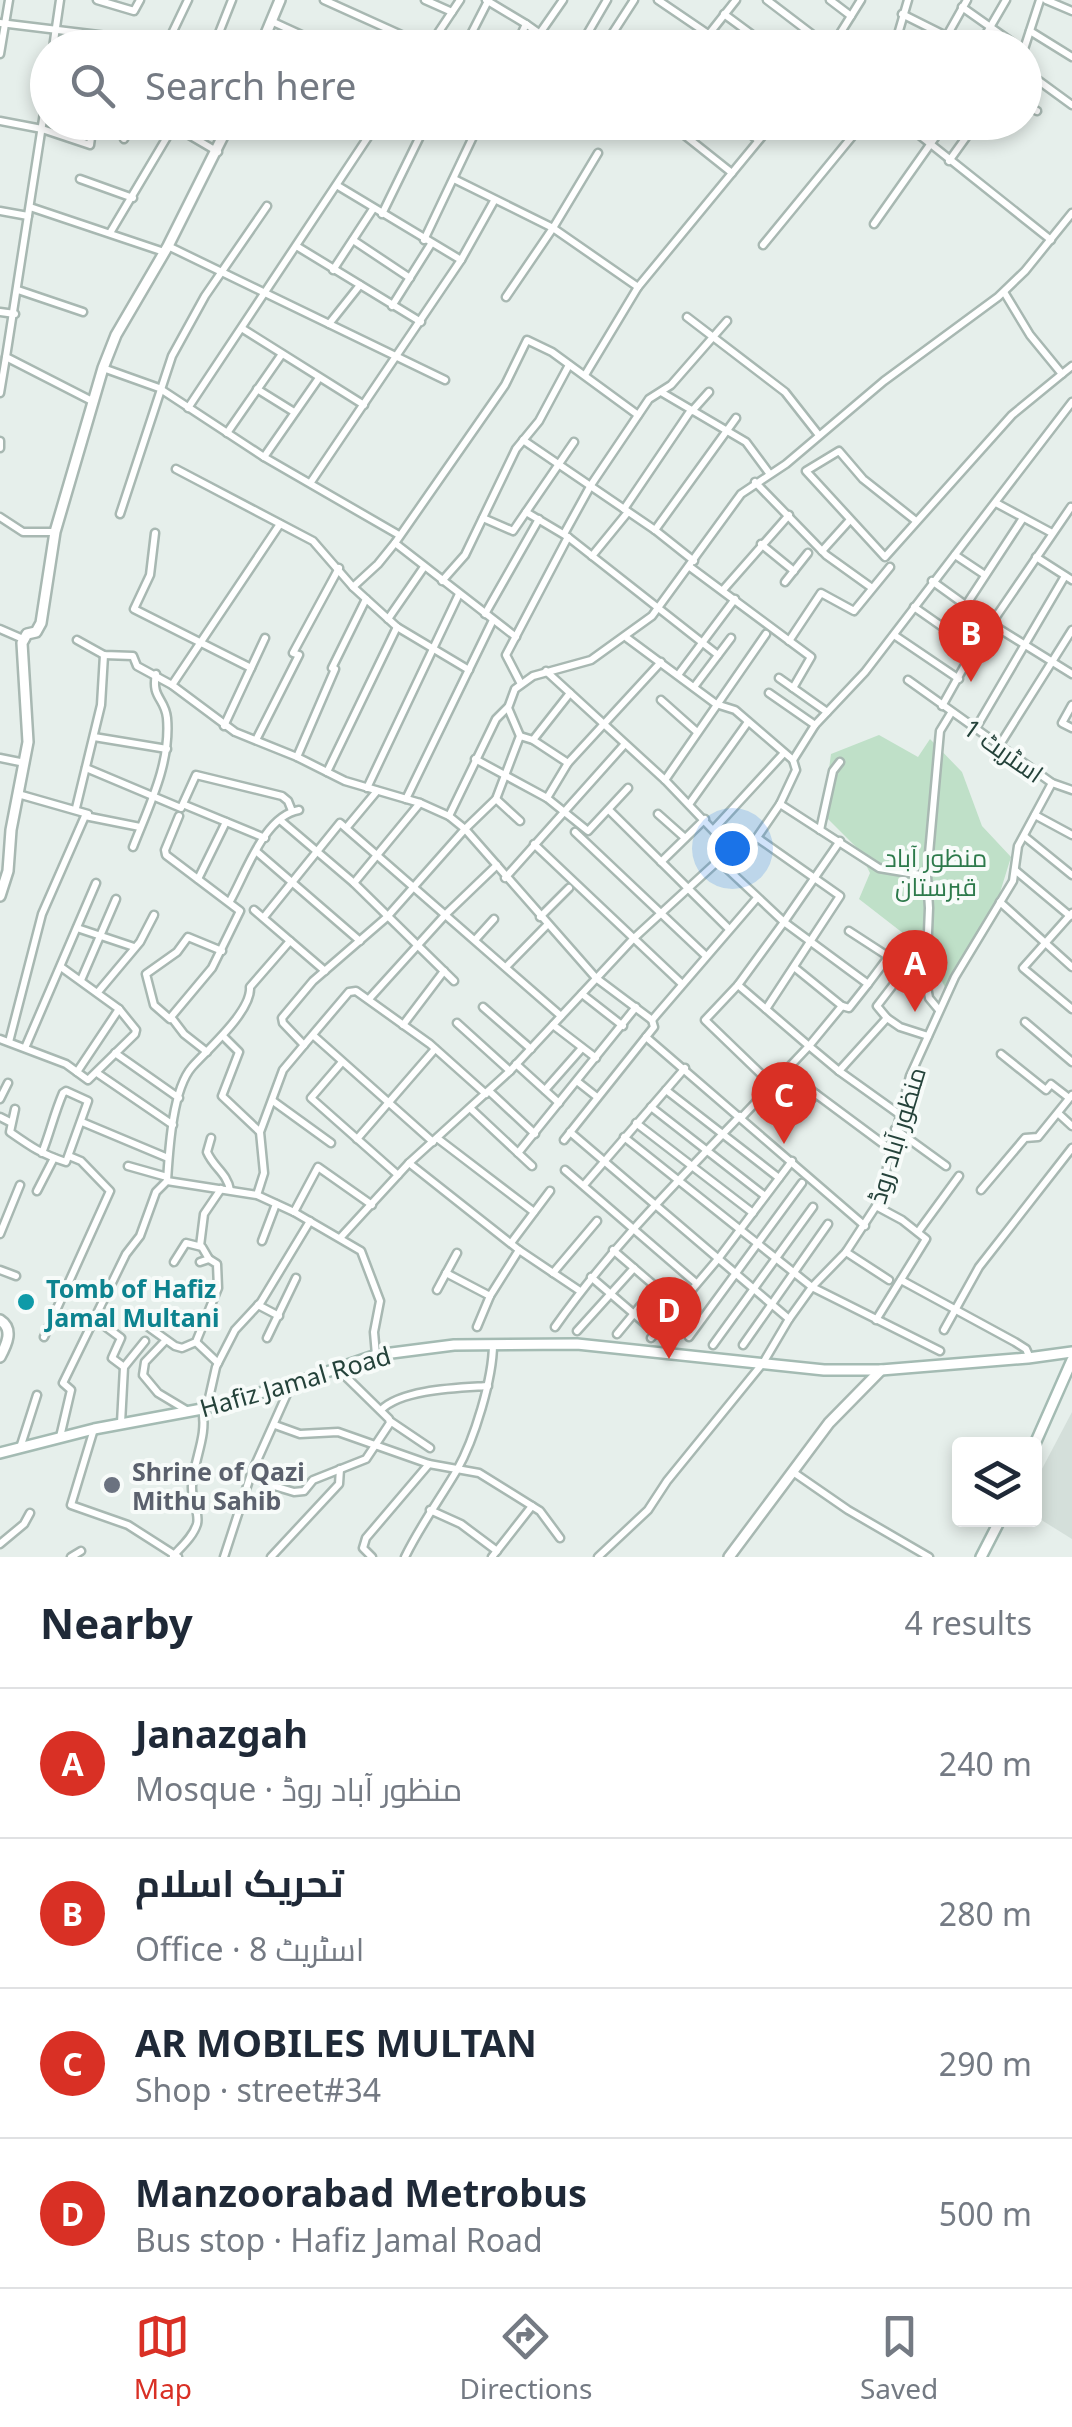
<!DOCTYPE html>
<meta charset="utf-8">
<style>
body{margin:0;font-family:"Noto Sans",Cairo,sans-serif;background:#f6f6f7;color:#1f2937}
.controls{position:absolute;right:30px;bottom:30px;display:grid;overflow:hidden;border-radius:10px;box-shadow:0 5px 15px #0003}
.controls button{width:90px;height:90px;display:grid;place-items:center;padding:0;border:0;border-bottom:2px solid #e0e1e3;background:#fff;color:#1f2937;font:50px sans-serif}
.you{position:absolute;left:732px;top:848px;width:35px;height:35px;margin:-25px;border:8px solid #fff;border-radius:50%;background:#1a73e8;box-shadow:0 0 0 15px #1a73e833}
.badge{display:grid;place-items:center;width:65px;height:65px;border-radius:50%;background:#d93025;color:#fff;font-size:32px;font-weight:700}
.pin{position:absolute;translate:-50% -82px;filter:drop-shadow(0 2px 5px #0008)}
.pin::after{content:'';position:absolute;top:52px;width:35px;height:30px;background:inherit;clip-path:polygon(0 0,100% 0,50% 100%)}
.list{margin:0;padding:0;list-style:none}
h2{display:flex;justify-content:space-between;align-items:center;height:130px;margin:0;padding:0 40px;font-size:42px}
h2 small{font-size:32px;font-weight:400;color:#747a83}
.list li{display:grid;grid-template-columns:65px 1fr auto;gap:30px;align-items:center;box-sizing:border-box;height:150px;padding:0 40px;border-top:2px solid #e0e1e3}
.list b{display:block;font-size:38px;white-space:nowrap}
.list p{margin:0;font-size:32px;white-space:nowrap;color:#747a83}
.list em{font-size:32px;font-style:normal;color:#747a83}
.icon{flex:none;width:55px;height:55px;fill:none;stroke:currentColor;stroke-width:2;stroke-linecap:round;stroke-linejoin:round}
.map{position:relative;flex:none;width:1072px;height:1557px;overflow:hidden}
.search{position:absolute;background:#fff;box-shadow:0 5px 15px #0003;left:30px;right:30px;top:30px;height:110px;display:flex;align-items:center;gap:25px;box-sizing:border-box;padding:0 35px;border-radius:55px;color:#747a83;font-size:38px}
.sheet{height:730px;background:#fff}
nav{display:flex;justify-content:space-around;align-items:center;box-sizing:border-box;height:140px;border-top:2px solid #e0e1e3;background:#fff;font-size:28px;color:#747a83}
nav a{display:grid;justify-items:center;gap:5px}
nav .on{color:#d93025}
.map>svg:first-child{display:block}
.built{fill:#d4dfda}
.green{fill:#bfe0c8}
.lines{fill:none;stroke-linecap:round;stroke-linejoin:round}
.minor-casing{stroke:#a8b8b2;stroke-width:11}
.tertiary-casing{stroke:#a8b8b2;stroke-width:14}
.secondary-casing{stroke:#a4bbb3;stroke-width:14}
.minor{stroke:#fff;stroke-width:6}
.tertiary{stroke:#fff;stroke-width:9}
.secondary{stroke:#fff;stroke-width:9}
.culture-dot{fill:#0f9aa8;stroke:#f7fbf9;stroke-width:4}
.worship-dot{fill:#6b7280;stroke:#f7fbf9;stroke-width:4}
.labels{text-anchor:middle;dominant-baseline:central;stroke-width:8;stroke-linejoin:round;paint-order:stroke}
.street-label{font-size:25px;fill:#24423a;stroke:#f7fbf9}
.park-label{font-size:25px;fill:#2d7a4b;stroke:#f7fbf9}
.culture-label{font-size:25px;font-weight:bold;fill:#0d838f;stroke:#f7fbf9;text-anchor:start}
.worship-label{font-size:25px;font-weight:bold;fill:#5b616d;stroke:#f7fbf9;text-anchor:start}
</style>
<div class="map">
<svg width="1072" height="1557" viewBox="0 0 1072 1557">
<rect width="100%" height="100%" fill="#e6efeb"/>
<polygon class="built" points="1072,1412 1072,1539 1035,1516 1034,1484"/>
<polygon class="green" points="879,735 918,757 930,739 962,772 982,826 1011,857 989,928 945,987 926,951 859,899 870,873 858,849 823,814 831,754"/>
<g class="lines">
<g class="minor-casing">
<g id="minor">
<polyline points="97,0 134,11 140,0"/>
<polyline points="324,0 428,47"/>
<polyline points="425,0 452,12"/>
<polyline points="486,0 526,24"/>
<polyline points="658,0 708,34"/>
<polyline points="767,0 830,48"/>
<polyline points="830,0 851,16"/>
<polyline points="1046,0 1072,11"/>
<polyline points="962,7 1020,48"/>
<polyline points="724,14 770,48"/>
<polyline points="902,14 946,36"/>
<polyline points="271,21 330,48"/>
<polyline points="0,23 148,41 174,48"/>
<polyline points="1030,31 1072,57"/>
<polyline points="540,33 563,0"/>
<polyline points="166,46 188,0"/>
<polyline points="53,48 60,0"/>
<polyline points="213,48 232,0"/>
<polyline points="428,48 460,0"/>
<polyline points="464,48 488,1"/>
<polyline points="515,48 526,24 560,48"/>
<polyline points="579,48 607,0"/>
<polyline points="603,48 634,0"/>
<polyline points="698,48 736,0"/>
<polyline points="831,48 861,0"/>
<polyline points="894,48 908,0"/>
<polyline points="940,48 967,0"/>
<polyline points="978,48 1006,0"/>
<polyline points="1024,49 1040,0"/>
<polyline points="0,54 9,0"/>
<polyline points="1024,70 1072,105"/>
<polyline points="48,87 6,357 92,401"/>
<polyline points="1024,104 1037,111"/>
<polyline points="0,121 42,129 90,145 93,122"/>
<polyline points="167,122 218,152"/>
<polyline points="668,122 732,173"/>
<polyline points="735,122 758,140"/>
<polyline points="903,122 1051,240"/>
<polyline points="124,139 132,122"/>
<polyline points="949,161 977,122"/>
<polyline points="80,179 133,198"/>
<polyline points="454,179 553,228 638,287"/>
<polyline points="338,186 461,260"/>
<polyline points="30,207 164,252"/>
<polyline points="0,211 28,216"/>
<polyline points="382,214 427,122"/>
<polyline points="874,224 946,122"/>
<polyline points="110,233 176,122"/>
<polyline points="353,240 410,278"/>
<polyline points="424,240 480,122"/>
<polyline points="763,245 864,122"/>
<polyline points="168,246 445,380"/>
<polyline points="298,247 421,322"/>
<polyline points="333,270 373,209"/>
<polyline points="18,290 83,312"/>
<polyline points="1004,292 1030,335 1062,374 1072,366"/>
<polyline points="506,297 553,228 598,153"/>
<polyline points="392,306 431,244"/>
<polyline points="0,312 15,314"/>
<polyline points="687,317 785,392 818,434"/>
<polyline points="329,324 360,285"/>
<polyline points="243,329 364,405"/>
<polyline points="103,368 159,388 264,457 399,535"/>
<polyline points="585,375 638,287 774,122"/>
<polyline points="257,389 294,412"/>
<polyline points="661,392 746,442 769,473"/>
<polyline points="0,393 6,357"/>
<polyline points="188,408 378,122"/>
<polyline points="692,411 709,392"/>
<polyline points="227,433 282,354"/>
<polyline points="523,440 655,530 694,561"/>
<polyline points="0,441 0,448"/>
<polyline points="264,457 319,378"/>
<polyline points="176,469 313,541 353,587 397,627 469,670"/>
<polyline points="311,482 461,260 494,201"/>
<polyline points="755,482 826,555 872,588"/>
<polyline points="996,503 1052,533"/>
<polyline points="624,509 691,410"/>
<polyline points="526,512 568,537 718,655"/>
<polyline points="120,514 172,356 205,296 267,206"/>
<polyline points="0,517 23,532 55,532"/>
<polyline points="483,518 513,531 574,442"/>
<polyline points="916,521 863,479 839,451 806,471 885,557 1012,415 1062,374"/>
<polyline points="655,530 736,418"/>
<polyline points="155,533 150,575 134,609 251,668"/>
<polyline points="564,534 591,485 649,399 671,385 727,321"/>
<polyline points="395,543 516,637"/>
<polyline points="761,544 794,571"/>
<polyline points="822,551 849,521"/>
<polyline points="955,555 985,575"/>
<polyline points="592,556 628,512"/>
<polyline points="1036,557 1072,580"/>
<polyline points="690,567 811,657 793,688"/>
<polyline points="442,581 465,555 516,449 539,421 569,365"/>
<polyline points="932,581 993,625 1072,674"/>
<polyline points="785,582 808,553"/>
<polyline points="353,587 378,564 395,543 505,385 527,340 552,352 638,415"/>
<polyline points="723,590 789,515"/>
<polyline points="966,605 1023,518"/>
<polyline points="914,607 974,649"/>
<polyline points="485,614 539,519"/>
<polyline points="388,619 424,567"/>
<polyline points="0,629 23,639"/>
<polyline points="894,635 959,679"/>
<polyline points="627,638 716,704 735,710 793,760"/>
<polyline points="77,640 104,655 133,656 137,666 172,685 235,732 297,757 345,781 420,803 449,816 465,829 596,978 652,1020 654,1027 564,1140"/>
<polyline points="789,641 821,593 854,611 890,567"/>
<polyline points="678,675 735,599"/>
<polyline points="779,678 827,712"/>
<polyline points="908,680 1052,783 1072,790"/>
<polyline points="521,684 506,655 568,537"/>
<polyline points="172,685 280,524"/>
<polyline points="694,687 731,638"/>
<polyline points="769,693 815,725"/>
<polyline points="661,700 697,732"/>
<polyline points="1072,705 1062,723 1072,728"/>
<polyline points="942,706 974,649 1071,507"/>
<polyline points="224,726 265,638"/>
<polyline points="976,728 1065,576"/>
<polyline points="520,736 533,740 568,763"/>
<polyline points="94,737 167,749"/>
<polyline points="256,740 299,655 293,653 339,568"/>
<polyline points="533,740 570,693"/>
<polyline points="999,746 1072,630"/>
<polyline points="297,757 335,669 332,668 366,599"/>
<polyline points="0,758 25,763"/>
<polyline points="475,759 547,798 588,831 628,788"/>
<polyline points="86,768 181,808 196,775 282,796 288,801 292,811"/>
<polyline points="327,772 397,627"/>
<polyline points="665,780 766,634"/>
<polyline points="367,788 459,594"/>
<polyline points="18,794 88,814"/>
<polyline points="547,798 568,763 661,662"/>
<polyline points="406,799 493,620"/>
<polyline points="496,799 520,821"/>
<polyline points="690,803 748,722"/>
<polyline points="780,804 879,868 927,876"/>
<polyline points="185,805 265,838"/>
<polyline points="76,808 101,705 104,655"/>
<polyline points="609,810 728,928"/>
<polyline points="658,814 685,838"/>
<polyline points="1035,815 1072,835"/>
<polyline points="179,816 165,850 166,855 240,911 212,968 171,1017 184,1034 207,1052"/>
<polyline points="449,816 496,719 507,708"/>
<polyline points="280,820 354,883 454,981"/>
<polyline points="347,827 377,791"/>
<polyline points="714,829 784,753"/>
<polyline points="820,830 833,771 840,762"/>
<polyline points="575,832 705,955"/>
<polyline points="1024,836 1072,875"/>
<polyline points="759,839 840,896 766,1009"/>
<polyline points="534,844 681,983"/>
<path d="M 133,847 C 149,806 171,763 167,718 C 165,698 151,698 156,674"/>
<polyline points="731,849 738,846 747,852 780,804 796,770 793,760 815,725 865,672 1072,402"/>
<polyline points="257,852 360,941"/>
<polyline points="718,860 784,922 840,841"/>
<polyline points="661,862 705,819"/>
<polyline points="1015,870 1070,916"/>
<polyline points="505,878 624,745"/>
<polyline points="198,879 226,822"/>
<polyline points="354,883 420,803"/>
<path d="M 230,901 C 246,873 264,816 299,810"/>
<polyline points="1000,902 1072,967"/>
<polyline points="254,910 325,971"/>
<polyline points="1072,913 1023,968 1072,1009"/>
<polyline points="264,917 340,823 561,1016"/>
<polyline points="540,917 569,888"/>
<polyline points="77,928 134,947"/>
<polyline points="849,931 906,968"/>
<polyline points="475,940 494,919"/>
<polyline points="892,958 904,943"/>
<polyline points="506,967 547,925"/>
<polyline points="794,967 842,1006 809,1046 839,1071 887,1018 900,1027 928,1036"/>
<polyline points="81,980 116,899"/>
<polyline points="738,985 809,1046 741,1118"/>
<polyline points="98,992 140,942 154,915"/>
<polyline points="582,994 623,1026"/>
<polyline points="369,999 446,914 497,865"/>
<polyline points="842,1006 849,1008 868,984"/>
<polyline points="483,1007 531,1049"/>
<polyline points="939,1010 929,998 926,981 929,908 927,876 940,731 951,713"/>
<polyline points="887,1018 877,1006 920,950"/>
<polyline points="170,1019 154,1005 146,974 177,952 188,937 222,951"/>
<polyline points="652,1020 757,898"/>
<polyline points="1025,1022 1072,1062"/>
<polyline points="457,1023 510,1071"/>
<polyline points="403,1025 444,971"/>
<polyline points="553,1025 596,1058"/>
<polyline points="223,1036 239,1052 222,1096 259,1131"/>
<polyline points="314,1036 433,1142"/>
<polyline points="646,1037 865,1226"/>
<polyline points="0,1039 66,1064 88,1080 135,1034 136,1030 119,1009 61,967"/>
<polyline points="9,1042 42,914 85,816 140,827"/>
<polyline points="304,1045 349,992 356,991 430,1044 486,1094"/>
<polyline points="25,1048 96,883"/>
<polyline points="115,1053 179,1098"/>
<polyline points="1001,1054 1046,1090 1051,1084 1069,1098"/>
<polyline points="342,1062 311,1098 398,1175"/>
<polyline points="516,1064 559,1103"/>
<polyline points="839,1071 899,1114"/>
<polyline points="77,1072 119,1009"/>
<polyline points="97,1073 173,1125"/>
<polyline points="762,1075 705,1020 738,985 784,922 868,984 889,956"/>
<polyline points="578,1082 597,1097"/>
<polyline points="545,1090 582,1048"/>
<polyline points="666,1090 779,1178"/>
<polyline points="489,1091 535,1134"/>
<polyline points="816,1094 890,1149"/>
<polyline points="0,1099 8,1083"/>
<polyline points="273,1101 331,1143"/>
<polyline points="756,1102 785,1128 816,1094 786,1070"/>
<polyline points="651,1107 765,1196"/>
<polyline points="470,1108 532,1166"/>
<path d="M 15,1109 L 10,1132 C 30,1146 41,1154 66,1162 L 88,1101 L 66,1091 L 63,1093 C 54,1114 50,1133 42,1153"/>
<polyline points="1059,1114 1072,1126"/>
<polyline points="0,1117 10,1122"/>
<polyline points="82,1122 168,1158"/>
<polyline points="636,1123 753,1213"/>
<polyline points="895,1129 946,1166"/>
<polyline points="570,1132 789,1319"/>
<polyline points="624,1137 812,1287 940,1351"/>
<path d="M 211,1138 L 207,1152 C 214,1168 227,1173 230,1190"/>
<polyline points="437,1138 534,1212"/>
<polyline points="357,1139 435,1049"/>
<polyline points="518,1153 636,1007"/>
<polyline points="409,1163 519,1250 580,1291"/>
<polyline points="128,1166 167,1177"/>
<polyline points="565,1170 696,1283"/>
<path d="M 167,1181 C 169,1151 172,1090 192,1067 C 208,1049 252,1011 250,987 L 290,941"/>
<polyline points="584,1185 685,1068"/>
<polyline points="981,1190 1025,1138 1038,1137 1072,1095"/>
<polyline points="37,1191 54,1158"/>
<polyline points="257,1195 264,1173 260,1132 283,1070 304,1045 283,1023 282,1018 313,981 387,917 465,829 496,799 520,736 508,708 515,689 533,676 591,660 652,616 741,494 786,464 884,381 998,297 1025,271 1072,213"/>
<polyline points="876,1206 902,1220 926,1239 876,1320"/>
<polyline points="294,1212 318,1167 372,1205"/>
<polyline points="918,1232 959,1176"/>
<polyline points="0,1234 20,1185"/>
<polyline points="341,1237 409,1163 510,1071 633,939 731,849 665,780 546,671"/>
<polyline points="262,1241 276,1204"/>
<polyline points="511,1243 550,1191"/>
<polyline points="200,1246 204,1214 221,1189"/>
<polyline points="613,1250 678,1306"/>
<polyline points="846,1252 889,1280"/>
<polyline points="174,1262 186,1243 202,1247 209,1259"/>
<polyline points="0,1270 16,1276"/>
<polyline points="446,1273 490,1296"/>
<polyline points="553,1273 597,1221"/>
<polyline points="591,1277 655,1332"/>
<polyline points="901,1280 1015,1342 1026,1349 1030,1358"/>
<polyline points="437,1290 457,1253"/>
<polyline points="258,1305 279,1316"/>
<polyline points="129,1313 175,1346 182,1348 196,1342 218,1288 217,1264 209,1259 200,1262"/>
<polyline points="94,1318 121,1338 112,1358 124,1367"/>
<polyline points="477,1327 490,1296 519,1250"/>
<path d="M 555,1327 C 609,1250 675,1184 740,1116"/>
<polyline points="944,1330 979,1267 1072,1148"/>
<polyline points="577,1331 634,1268"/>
<polyline points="617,1334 656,1287"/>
<polyline points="44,1337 110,1191 81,1161 69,1156"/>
<polyline points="689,1337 802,1183"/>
<polyline points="267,1338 296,1278"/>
<polyline points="651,1338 718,1259 792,1161"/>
<polyline points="165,1341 145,1362 143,1375 158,1393 188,1411"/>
<polyline points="196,1342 218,1363"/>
<polyline points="713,1345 813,1207"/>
<polyline points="743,1345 828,1224"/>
<polyline points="207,1407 216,1367 235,1330 261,1302 310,1221"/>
<path d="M 381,1410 C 402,1389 458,1388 488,1386"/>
<polyline points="390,1421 430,1448"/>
<polyline points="121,1423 124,1367 145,1341"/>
<polyline points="275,1425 300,1434 338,1432 429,1464 479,1473 540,1511 560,1538"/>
<polyline points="94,1429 71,1505 128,1525 178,1557"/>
<polyline points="60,1437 71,1390 63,1383 126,1254 140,1236 156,1192 167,1181 257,1195 294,1212 361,1251 380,1301 374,1332 376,1355"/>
<polyline points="20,1448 37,1395"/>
<polyline points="793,1472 848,1510 929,1557"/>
<polyline points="264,1483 294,1492 304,1491 313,1480 366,1459 390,1423 389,1419 337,1368"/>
<polyline points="430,1510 461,1524 497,1551"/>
<polyline points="0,1544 24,1524 30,1513"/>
<path d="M 173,1556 C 181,1547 193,1537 197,1524 C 200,1513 191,1499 192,1486 C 194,1458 208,1436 202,1409"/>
<polyline points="71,1557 81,1551"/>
<polyline points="224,1557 251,1474 291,1385"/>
<polyline points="271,1557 339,1484 340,1469"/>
<polyline points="372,1557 363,1548 366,1538 429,1464"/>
<path d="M 405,1557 C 420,1526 440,1499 457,1470 C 474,1440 493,1379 493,1344"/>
<polyline points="492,1557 532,1506"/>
<polyline points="598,1557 648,1510 667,1481 763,1363 789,1319 812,1287 846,1252 878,1203 910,1076 955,977 1013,881 1018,846 1052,783"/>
</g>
</g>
<g class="tertiary-casing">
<g id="tertiary">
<polyline points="260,48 280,0"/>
<polyline points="0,896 8,871 11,830 28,742 22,643 27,634 36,632 41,623 55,532 103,368 116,335 168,246 230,122"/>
<path d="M 0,1320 C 14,1329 7,1344 0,1357"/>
<polyline points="729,1557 829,1423 881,1370"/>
</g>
</g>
<g class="secondary-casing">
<g id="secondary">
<polyline points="1034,1446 1072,1360"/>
<polyline points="0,1453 94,1429 202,1409 292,1384 376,1355 454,1345 577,1344 824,1370 881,1370 1028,1358 1072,1352"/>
<polyline points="981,1557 1000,1520"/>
</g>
</g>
<use href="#minor" class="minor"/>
<use href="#tertiary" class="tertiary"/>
<use href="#secondary" class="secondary"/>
</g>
<circle class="culture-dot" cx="26" cy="1302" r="10"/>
<circle class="worship-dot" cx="112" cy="1485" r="10"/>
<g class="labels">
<g class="street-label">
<text transform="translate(1004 750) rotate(35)">اسٹریٹ 1</text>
<text transform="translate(896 1135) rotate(-73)">منظور آباد روڈ</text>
<text transform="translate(295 1381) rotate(-16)">Hafiz Jamal Road</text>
</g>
<g class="park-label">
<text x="936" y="857">منظور آباد<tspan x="936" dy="29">قبرستان</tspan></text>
</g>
<g class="culture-label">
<text x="46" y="1288">Tomb of Hafiz<tspan x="46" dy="29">Jamal Multani</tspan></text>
</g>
<g class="worship-label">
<text x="132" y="1471">Shrine of Qazi<tspan x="132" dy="29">Mithu Sahib</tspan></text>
</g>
</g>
</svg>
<div class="controls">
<button><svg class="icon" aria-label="layers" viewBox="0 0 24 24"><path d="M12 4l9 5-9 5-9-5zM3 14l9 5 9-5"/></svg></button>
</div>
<div class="you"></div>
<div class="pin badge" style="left:915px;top:1012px">A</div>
<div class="pin badge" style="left:971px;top:682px">B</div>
<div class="pin badge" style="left:784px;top:1144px">C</div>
<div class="pin badge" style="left:669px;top:1359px">D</div>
<div class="search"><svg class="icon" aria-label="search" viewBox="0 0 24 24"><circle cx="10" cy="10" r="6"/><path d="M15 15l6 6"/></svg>Search here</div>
</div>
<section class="sheet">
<h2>Nearby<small>4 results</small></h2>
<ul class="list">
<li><span class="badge">A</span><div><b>Janazgah</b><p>Mosque · منظور آباد روڈ</p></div><em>240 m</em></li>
<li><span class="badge">B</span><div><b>تحریک اسلام</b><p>Office · اسٹریٹ 8</p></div><em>280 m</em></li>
<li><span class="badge">C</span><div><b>AR MOBILES MULTAN</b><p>Shop · street#34</p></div><em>290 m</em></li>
<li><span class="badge">D</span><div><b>Manzoorabad Metrobus</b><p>Bus stop · Hafiz Jamal Road</p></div><em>500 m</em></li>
</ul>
</section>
<nav>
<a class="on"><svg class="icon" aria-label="map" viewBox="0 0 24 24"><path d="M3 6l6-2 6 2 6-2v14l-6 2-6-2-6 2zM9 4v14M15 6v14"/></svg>Map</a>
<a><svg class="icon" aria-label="directions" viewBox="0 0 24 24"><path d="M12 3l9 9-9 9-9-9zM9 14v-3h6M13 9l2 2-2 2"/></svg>Directions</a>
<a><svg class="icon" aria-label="saved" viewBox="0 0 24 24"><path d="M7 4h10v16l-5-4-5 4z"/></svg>Saved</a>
</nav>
